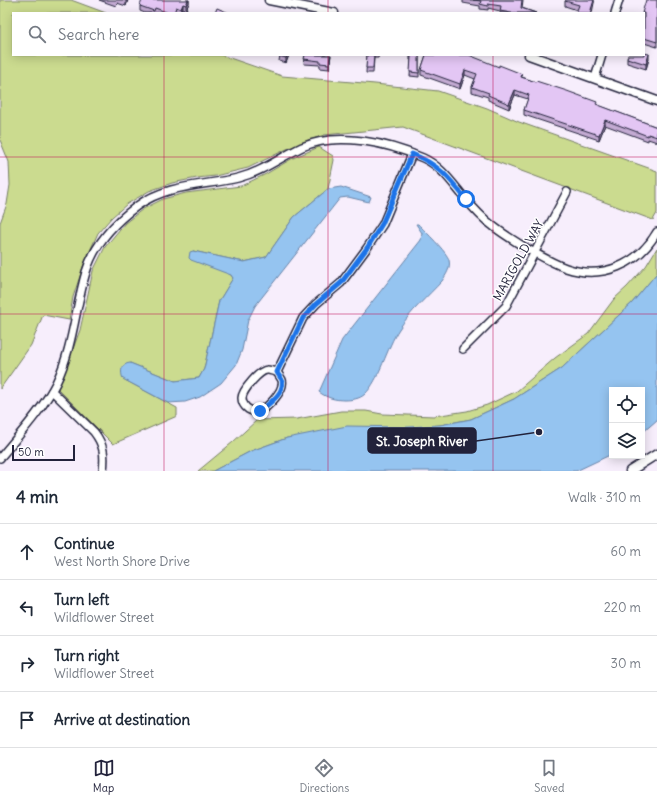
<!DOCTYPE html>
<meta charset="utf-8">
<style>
body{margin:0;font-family:Delius,sans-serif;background:#f2f2f3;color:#1f2937}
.controls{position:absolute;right:12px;bottom:12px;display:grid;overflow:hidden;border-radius:0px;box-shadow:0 2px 10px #0003}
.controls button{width:36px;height:36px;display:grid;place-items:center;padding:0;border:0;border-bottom:1px solid #e0e1e3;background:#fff;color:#1f2937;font:20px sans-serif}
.scale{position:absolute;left:12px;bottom:10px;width:63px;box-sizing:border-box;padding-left:4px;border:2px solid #22223b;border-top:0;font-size:11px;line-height:14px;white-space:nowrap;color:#22223b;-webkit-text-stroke:3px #fff;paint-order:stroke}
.stop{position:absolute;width:12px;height:12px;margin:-9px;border:3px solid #1a73e8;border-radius:50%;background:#fff}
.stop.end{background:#1a73e8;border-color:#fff;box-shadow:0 1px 4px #0008}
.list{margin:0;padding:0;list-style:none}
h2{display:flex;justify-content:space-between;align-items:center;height:52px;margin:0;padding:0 16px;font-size:17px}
h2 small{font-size:13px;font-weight:400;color:#747a83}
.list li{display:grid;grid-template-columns:26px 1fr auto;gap:12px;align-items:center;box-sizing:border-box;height:56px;padding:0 16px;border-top:1px solid #e0e1e3}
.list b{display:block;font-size:15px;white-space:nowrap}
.list p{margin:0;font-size:13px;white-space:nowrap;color:#747a83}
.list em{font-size:13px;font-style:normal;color:#747a83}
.icon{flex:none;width:22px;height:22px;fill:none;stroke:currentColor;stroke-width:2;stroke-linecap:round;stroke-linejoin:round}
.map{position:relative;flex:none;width:657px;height:471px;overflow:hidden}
.search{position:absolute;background:#fff;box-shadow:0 2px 10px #0003;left:12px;right:12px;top:12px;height:44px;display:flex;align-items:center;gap:10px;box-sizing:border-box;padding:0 14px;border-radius:0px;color:#747a83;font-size:15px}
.sheet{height:276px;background:#fff}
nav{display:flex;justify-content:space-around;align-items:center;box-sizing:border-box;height:56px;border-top:1px solid #e0e1e3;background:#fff;font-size:11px;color:#747a83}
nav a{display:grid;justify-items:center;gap:2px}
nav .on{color:#22223b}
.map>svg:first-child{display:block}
.green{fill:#cbdb8f;stroke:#767e65}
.water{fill:#95c4f0;stroke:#6783a8}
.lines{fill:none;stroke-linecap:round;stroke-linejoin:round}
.minor-casing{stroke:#22223b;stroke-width:10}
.tertiary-casing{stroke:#22223b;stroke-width:11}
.minor{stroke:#fff;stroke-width:7}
.tertiary{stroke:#fff;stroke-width:8}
.wall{fill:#c3aad2;stroke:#22223b}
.shaded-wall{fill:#9f8bab;stroke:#22223b}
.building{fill:#e3c6f4;stroke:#22223b}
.route{stroke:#1a73e8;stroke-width:5}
.grid{fill:none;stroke:#c2185b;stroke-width:1;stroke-opacity:0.55}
.labels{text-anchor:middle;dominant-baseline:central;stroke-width:3;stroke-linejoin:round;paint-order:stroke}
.street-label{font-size:12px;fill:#22223b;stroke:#fff}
.leader{fill:none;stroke:#22223b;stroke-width:1.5}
.callout-dot{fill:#22223b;stroke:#fff;stroke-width:1.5}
.callout{fill:#22223b;stroke:#22223b;stroke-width:1.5}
.callout-label{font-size:13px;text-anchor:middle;font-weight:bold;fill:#fff}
</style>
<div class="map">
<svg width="657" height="471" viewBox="0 0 657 471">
<rect width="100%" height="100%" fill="#f7eefc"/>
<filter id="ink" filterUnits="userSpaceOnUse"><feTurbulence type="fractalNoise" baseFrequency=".025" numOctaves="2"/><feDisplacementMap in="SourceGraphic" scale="8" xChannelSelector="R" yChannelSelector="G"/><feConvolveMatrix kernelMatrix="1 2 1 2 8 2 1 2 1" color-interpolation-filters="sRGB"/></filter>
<g filter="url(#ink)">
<g class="green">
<polygon points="0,0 71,0 106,13 13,13 13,55 221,55 282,76 375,84 438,91 487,108 519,122 657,171 657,213 653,220 403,127 324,135 289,148 248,168 215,176 197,178 172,183 149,191 127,204 112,217 98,233 84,264 73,297 69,320 43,315 31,345 0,389 0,223 7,204 10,185 9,162 0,140"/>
<polygon points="319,147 333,156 334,160 328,189 294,217 266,257 244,262 193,251 231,275 233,278 219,301 204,369 199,378 175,381 130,363 123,379 177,408 177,416 113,444 58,389 80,330 93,271 105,247 125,223 143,209 163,199 186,193 241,186 266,174 293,158"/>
<polygon points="657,248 657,273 632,303 562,368 514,399 471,419 440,425 287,438 251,451 213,471 198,471 233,442 257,420 297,419 341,411 366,411 382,414 434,416 467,411 487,405 517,391 555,358 588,334 614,299 627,287 646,266"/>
</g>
<g class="water">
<path d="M 341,187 L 371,197 L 369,202 L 348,197 L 340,198 L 255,306 L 248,320 L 242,350 L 236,365 L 221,383 L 200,397 L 185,402 L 168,403 L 123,379 C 120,371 121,364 130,363 L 175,381 L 199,378 L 204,369 L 219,301 L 233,278 L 231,275 L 191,260 L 189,258 L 190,252 L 193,251 L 244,262 L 266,257 L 294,217 L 328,189 Z"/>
<path d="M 416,224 L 418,224 C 425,231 447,252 449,260 C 451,268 446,275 442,281 C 428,296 410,312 399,329 C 387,347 379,381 365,394 C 360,399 351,400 345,400 C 335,400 327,398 319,392 L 342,340 L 421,240 L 422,233 Z"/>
<polygon points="657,273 657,420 642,433 642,390 612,390 612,454 576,471 213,471 251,451 287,438 347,426 408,427 440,425 471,419 514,399 562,368 632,303"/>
</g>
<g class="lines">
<g class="minor-casing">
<g id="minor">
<polyline points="615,13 619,0"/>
<polyline points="595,78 602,55"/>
<polyline points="463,349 506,306 567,192"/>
<path d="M 277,372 C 278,374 281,378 282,380 C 285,390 268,408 259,411 C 256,412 251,411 248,409 C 244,406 242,403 242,398 C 242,391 260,369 268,370 C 270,370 274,372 277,372 L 303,318 L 316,304 L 341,283 L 367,248 L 383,224 L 412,154"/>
<path d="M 52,391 L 94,432 C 104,445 105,455 103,471"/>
<path d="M 0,458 C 18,436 43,409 56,383 C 73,348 75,309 86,272 C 94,245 115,222 137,206 C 167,184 204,186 238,178 C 262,172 281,157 302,147 C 338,131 388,143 423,158 C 441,166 452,183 464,197 C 473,208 482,218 493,226 C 503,234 515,241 526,248 C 539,255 552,263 566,268 C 602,280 638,265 657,232"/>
</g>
</g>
<g class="tertiary-casing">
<g id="tertiary">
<polyline points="269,0 334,13"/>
<polyline points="529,55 657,101"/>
<polyline points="630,471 657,454"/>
</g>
</g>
<use href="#minor" class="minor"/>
<use href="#tertiary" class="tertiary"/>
</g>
<g class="wall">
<polygon points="99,0 128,0 126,6 117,3 116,6"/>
<polygon points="189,0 189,3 186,10 183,9 181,13 176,12 176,13 145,13 140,11 140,6"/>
<polygon points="463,0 523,0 522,8 536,13 500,13 500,11 488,8 488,10 480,9 480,6 463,3"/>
<polygon points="594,0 594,3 577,10 565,6 565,1"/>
<polygon points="657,0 657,47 644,43 644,44 644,13"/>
<polygon points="280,55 289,55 286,63 279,61"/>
<polygon points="305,55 331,55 329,69 320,68 320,65 304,64"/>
<polygon points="367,55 379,55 378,58 374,58 373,73 366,73"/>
<polygon points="410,55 419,55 419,77 410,76 411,60 410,60"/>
<polygon points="426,55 522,77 657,127 657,142 648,139 648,141 605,125 599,140 524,115 524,110 528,99 515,95 509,109 488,100 488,97 472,92 472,87 475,79 465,75 460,89 421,75 421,70"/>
<polygon points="627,58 649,59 646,69 627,63"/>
</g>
<g class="shaded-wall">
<polygon points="127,0 128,0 126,6 126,1"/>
<polygon points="188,0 189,0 189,3 186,10 186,5"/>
<polygon points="593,0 594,0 594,3 592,13 590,13"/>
<polygon points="183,4 183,9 181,13 181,9"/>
<polygon points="649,54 649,59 646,69 646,64"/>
<polygon points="287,55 289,55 286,63 286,58"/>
<polygon points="330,55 331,55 329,69 329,64"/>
<polygon points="465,70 465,75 460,89 460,84"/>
<polygon points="515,90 515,95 509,109 509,104"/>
<polygon points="605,120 605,125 599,140 599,135"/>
</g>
<g class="building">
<polygon points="142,0 188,0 186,5 183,4 181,9 176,7 174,13 169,13 155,8 154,11 140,6"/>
<polygon points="473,0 522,0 521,8 536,13 511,13 500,11 501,6 488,4 488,6 480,4 481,1"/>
<polygon points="566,0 594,0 590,13 576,13 579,5 565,1"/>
<polygon points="646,0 657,0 657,42 644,38 644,39 644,13 642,13"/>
<polygon points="217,8 229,13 215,13"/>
<polygon points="644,53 649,54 646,64 627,58 628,55 644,55"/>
<polygon points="280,55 287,55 286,58 279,56"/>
<polygon points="305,55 330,55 329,64 320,63 320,61 304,59"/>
<polygon points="367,55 374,55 373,68 366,68"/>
<polygon points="410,55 419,55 419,73 410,72 411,56 410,56"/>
<polygon points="426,55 469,55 499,67 499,65 522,74 521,77 536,82 536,81 567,91 597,102 596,104 601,106 657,127 657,137 648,134 648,136 605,120 599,135 524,110 529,95 515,90 509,104 488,95 489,93 472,87 477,74 465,70 460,84 421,70"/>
</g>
</g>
<g class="lines" filter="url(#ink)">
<path class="route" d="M 260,411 C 268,404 285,394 282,380 C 281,378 278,375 277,372 L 303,318 L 316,304 L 341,283 L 367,248 L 382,224 L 412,154 C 438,164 449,178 466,199"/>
</g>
<path class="grid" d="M 164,0 L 164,13M 328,0 L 328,13M 493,0 L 493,13M 164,55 L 164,471M 328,55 L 328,471M 493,55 L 493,471M 0,157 L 657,157M 0,314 L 657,314"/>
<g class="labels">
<g class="street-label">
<text transform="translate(518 260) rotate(-61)">MARIGOLD WAY</text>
</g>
</g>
<path class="leader" d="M539 432L476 441"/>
<circle class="callout-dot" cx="539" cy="432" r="4"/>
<rect class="callout" x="368" y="428" width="108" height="25" rx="4"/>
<g class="callout-label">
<text x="422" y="446">St. Joseph River</text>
</g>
</svg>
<div class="controls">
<button><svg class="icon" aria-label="locate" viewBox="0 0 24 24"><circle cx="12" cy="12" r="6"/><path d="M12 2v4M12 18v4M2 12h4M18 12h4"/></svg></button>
<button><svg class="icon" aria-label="layers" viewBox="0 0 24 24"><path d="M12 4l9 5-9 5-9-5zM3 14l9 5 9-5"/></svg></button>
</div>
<div class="scale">50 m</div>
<div class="stop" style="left:466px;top:199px"></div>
<div class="stop end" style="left:260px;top:411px"></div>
<div class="search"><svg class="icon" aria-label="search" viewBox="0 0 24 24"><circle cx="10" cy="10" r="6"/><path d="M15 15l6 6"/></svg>Search here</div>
</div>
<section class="sheet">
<h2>4 min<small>Walk · 310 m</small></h2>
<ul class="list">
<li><svg class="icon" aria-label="ahead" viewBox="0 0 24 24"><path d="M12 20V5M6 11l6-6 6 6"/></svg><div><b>Continue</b><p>West North Shore Drive</p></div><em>60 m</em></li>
<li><svg class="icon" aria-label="left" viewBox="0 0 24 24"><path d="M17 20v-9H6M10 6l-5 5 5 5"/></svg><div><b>Turn left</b><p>Wildflower Street</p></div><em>220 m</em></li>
<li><svg class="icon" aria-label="right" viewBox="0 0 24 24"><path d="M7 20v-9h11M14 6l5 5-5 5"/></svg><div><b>Turn right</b><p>Wildflower Street</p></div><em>30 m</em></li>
<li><svg class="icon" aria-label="arrive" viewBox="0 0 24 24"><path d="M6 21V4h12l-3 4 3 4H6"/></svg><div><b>Arrive at destination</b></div></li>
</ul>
</section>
<nav>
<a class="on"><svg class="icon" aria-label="map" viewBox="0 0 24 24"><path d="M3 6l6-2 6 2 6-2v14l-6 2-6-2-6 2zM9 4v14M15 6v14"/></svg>Map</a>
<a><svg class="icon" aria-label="directions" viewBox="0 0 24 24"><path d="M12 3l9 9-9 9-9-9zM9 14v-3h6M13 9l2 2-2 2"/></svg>Directions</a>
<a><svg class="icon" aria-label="saved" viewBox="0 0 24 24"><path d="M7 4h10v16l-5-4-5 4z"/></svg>Saved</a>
</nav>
